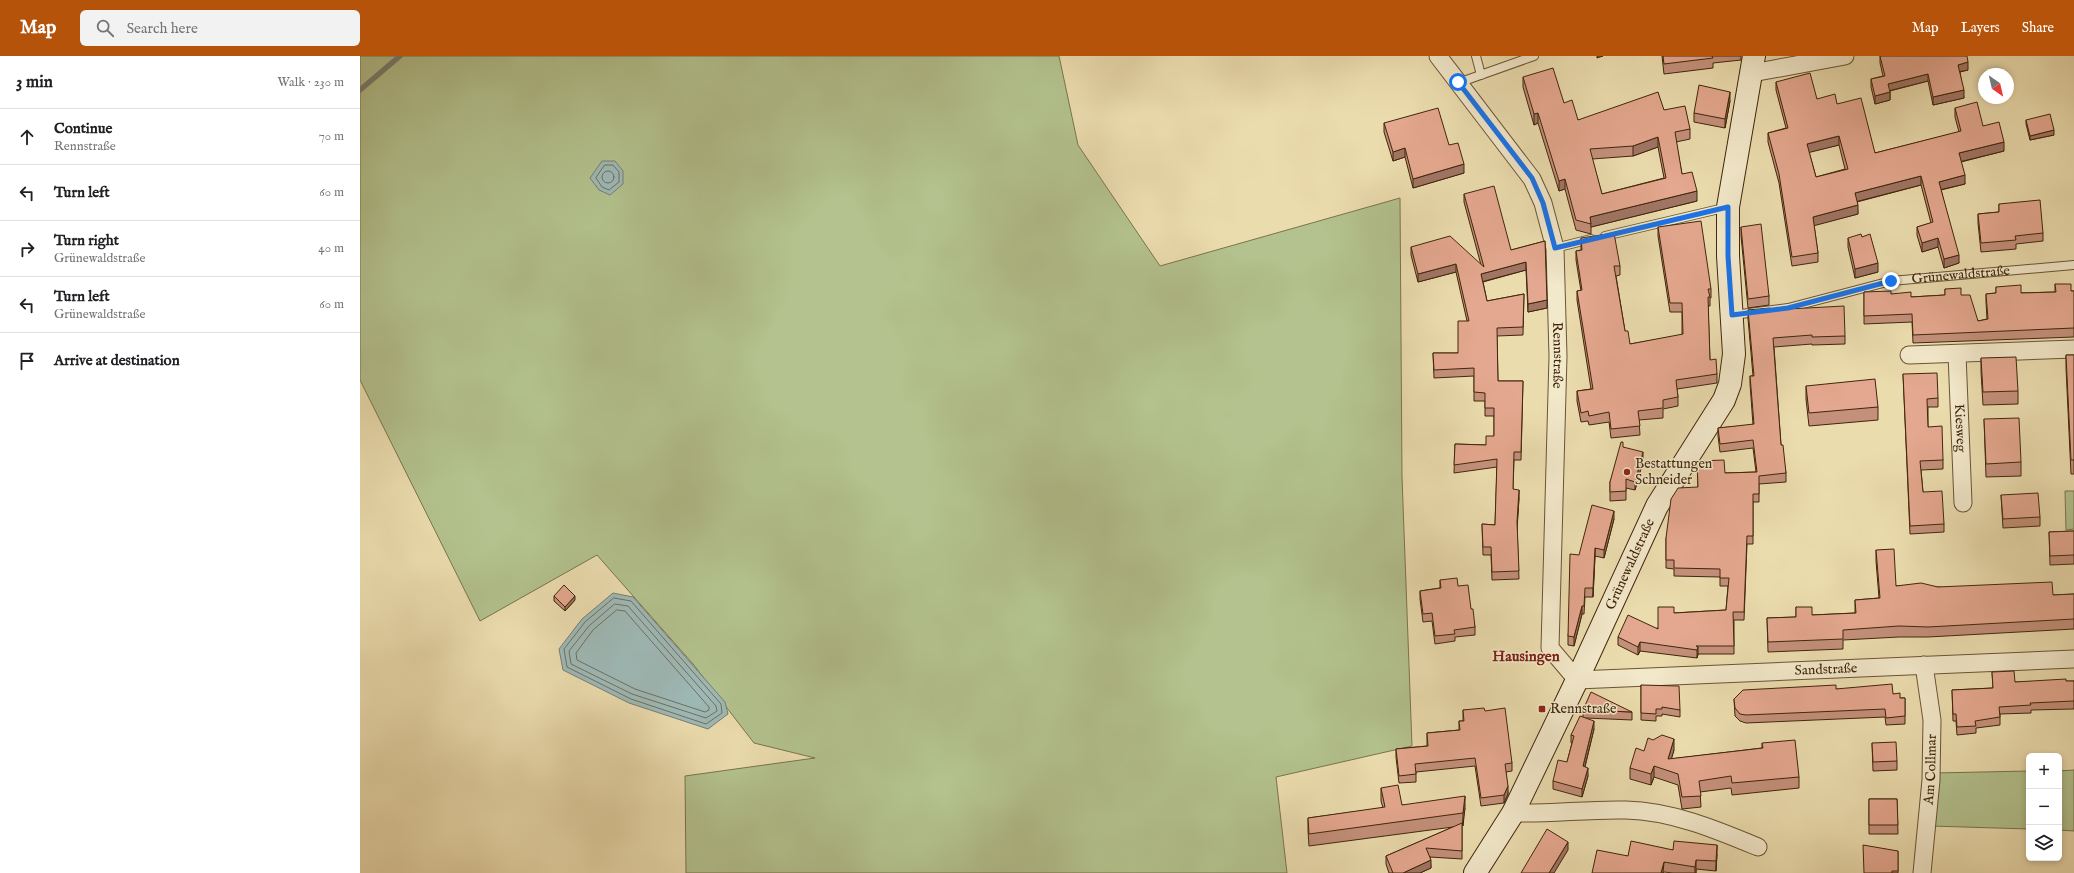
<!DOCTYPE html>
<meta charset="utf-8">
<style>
body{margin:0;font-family:"IM FELL English",serif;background:#f2f2f2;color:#202124}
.controls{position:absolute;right:12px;bottom:12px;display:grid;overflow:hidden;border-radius:6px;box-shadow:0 2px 6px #0003}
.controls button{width:36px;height:36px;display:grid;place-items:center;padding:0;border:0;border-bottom:1px solid #e0e0e0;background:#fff;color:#202124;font:20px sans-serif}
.compass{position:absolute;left:1618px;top:12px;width:36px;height:36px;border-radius:50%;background:#fff;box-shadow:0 2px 6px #0003;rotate:146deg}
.stop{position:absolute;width:12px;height:12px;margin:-9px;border:3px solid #1a73e8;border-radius:50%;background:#fff}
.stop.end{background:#1a73e8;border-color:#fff;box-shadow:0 1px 4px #0008}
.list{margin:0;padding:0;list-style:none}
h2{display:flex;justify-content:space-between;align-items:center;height:52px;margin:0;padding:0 16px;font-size:17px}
h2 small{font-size:13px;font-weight:400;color:#757577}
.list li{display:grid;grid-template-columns:26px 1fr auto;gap:12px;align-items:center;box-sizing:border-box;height:56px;padding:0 16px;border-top:1px solid #e0e0e0}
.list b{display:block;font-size:15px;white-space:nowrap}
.list p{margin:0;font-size:13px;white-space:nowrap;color:#757577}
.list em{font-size:13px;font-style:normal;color:#757577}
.icon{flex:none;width:22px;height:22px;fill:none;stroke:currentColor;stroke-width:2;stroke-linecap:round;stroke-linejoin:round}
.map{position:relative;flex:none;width:1714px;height:817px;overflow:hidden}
header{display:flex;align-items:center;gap:24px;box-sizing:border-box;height:56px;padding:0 20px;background:#b45309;color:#fff}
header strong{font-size:19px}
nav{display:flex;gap:22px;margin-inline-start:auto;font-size:14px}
.search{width:280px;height:36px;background:#f2f2f2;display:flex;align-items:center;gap:10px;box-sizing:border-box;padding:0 14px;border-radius:6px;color:#757577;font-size:15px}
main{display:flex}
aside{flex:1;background:#fff}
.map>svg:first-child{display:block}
.green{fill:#b3c28e;stroke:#7a744c}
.water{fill:#9eb9b6;stroke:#787e72}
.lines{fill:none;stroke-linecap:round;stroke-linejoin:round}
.shore{stroke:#6f7060;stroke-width:1}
.stream{stroke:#787e72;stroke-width:5.5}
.lane-casing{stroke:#6b5434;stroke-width:10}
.street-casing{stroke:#6b5434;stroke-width:19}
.secondary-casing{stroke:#40260b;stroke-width:24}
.lane{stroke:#f2e8ca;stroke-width:8}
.street{stroke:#f2e8ca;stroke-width:17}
.secondary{stroke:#f2e8ca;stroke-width:22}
.wall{fill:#c4907b;stroke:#40260b;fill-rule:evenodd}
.shaded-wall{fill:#a07564;stroke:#40260b}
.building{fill:#e4a78f;stroke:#40260b;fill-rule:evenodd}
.route{stroke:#1a73e8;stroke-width:5}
.poi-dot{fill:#8f2418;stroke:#f2e8ca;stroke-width:1.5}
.labels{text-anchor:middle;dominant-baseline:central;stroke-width:3;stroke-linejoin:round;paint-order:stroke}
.street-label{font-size:14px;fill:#40260b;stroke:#f2e8ca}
.poi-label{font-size:14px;fill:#40260b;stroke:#f2e8ca;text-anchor:start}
.neighbourhood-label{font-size:15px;font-weight:bold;fill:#7a1f14;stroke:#f2e8ca}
</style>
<header>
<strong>Map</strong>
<div class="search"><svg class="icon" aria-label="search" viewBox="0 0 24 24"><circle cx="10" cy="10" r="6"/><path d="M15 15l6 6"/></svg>Search here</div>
<nav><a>Map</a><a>Layers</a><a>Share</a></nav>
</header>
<main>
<aside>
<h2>3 min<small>Walk · 230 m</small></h2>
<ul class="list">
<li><svg class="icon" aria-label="ahead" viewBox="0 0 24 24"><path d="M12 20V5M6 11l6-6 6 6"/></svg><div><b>Continue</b><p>Rennstraße</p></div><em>70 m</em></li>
<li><svg class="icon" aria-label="left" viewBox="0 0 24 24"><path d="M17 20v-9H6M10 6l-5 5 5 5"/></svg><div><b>Turn left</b></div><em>60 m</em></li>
<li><svg class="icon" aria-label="right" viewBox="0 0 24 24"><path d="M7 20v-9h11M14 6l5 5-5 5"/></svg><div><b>Turn right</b><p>Grünewaldstraße</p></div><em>40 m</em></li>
<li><svg class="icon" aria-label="left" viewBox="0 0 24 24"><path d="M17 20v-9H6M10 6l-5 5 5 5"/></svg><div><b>Turn left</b><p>Grünewaldstraße</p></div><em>60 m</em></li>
<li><svg class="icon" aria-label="arrive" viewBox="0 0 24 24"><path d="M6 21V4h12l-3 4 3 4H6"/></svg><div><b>Arrive at destination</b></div></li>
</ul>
</aside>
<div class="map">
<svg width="1714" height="817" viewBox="0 0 1714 817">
<rect width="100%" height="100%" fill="#ebdcae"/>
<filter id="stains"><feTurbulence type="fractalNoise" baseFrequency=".005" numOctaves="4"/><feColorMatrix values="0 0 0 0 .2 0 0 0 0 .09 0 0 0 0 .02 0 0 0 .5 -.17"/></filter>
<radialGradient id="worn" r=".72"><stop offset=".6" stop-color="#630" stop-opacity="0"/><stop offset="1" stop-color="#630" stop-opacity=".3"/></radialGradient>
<g class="green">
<polygon points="0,0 699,0 718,89 800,210 1040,142 1042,421 1052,690 916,721 927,817 326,817 325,720 455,702 394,687 333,608 237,499 120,565 0,324"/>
<polygon points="1705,435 1714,435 1714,473 1706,474"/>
<polygon points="1714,714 1714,775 1699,774 1699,715"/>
<polygon points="1669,715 1669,773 1571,770 1575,717"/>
</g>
<g class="water">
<polygon points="242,105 255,105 263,115 263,128 250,139 239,134 230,122"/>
<polygon points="253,537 273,541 365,646 368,658 348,673 269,647 203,614 199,593 222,563"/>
</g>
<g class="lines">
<g class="shore">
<polygon points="245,109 253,109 259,116 259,126 249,134 242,131 236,122"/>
<circle cx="248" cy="121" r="6"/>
<polygon points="254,542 271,545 361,648 362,657 346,668 271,643 207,611 204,593 225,566"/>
<polygon points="255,548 268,550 356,650 357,655 346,662 272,638 211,608 209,595 229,570"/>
<polygon points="257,554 265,555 349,651 349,654 345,656 275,633 217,604 216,597 233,574"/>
</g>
<polyline class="stream" points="0,34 40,0"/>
<g class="lane-casing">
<g id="lane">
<polyline points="1116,0 1121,19"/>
<polyline points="1098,27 1174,0"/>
<polyline points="1245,180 1368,151"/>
<polyline points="1195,192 1231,183"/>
<path id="s1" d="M 1373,259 L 1428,252 L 1531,225 L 1714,209"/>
</g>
</g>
<g class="street-casing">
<g id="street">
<path id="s2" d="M 1078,0 L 1172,123 L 1183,147 L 1195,192 L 1198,300 L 1190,592 L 1217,624 L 1714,603"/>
<polyline points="1392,17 1485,0"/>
<path id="s3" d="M 1597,298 L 1603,447"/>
<polyline points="1549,299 1714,293"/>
<path d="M 1153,757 C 1191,758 1229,753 1266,754 C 1312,755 1357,774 1398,791"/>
<path id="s4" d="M 1562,817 L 1571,724 L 1572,664 L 1564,609"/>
</g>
</g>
<g class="secondary-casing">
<g id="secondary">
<path id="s5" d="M 1115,817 L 1153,757 L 1217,624 L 1297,450 L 1364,344 L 1370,328 L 1374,298 L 1368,200 L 1368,151 L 1394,0"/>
</g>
</g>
<use href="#lane" class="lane"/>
<use href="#street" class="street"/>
<use href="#secondary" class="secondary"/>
</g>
<g class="wall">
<polygon points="1302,0 1381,0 1381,4 1353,7 1353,12 1304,18"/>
<polygon points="1520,0 1608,14 1600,16 1604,42 1573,49 1568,25 1530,35 1530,44 1515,48 1511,31 1511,23 1523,20 1520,7"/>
<path d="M 1163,21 L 1204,47 L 1218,64 L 1304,54 L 1330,73 L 1330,83 L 1316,86 L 1322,118 L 1337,145 L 1231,171 L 1231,178 L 1216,174 L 1205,133 L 1199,135 L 1178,67 L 1174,69 L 1163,31 ZM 1298,91 L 1304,122 L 1242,138 L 1232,103 L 1273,100 Z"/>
<path d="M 1416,26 L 1457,43 L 1477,48 L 1515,97 L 1599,76 L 1595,61 L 1595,52 L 1623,70 L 1644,95 L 1601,106 L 1605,128 L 1581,134 L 1599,207 L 1584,212 L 1578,191 L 1562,196 L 1557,179 L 1557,171 L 1571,167 L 1561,129 L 1497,146 L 1498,158 L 1454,169 L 1458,197 L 1458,206 L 1432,210 L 1419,127 L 1408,86 L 1408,77 L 1426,72 L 1416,34 ZM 1479,89 L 1485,113 L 1456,121 L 1449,96 Z"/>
<polygon points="1370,45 1365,72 1334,66 1334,57"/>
<polygon points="1666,64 1694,79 1670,84 1666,68"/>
<polygon points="1024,67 1089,89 1104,117 1053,132 1045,101 1033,105 1024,76"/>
<polygon points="1104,138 1151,194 1185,185 1187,252 1168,256 1166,214 1123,226 1127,245 1164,238 1163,279 1137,280 1138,325 1163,325 1161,404 1154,404 1153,433 1159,442 1157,471 1159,523 1132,524 1131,499 1123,499 1122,468 1135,469 1137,411 1094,417 1095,388 1126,389 1134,380 1134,360 1125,360 1125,345 1114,345 1114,320 1074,322 1073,297 1098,297 1107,265 1096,216 1058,226 1051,199 1051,191 1121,209 1104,146"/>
<polygon points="1639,148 1683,177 1683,185 1656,188 1656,193 1621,196 1618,167 1618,158 1639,156"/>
<polygon points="1298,171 1351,233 1351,242 1350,242 1350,250 1348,250 1350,304 1357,318 1357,327 1317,333 1318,341 1318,350 1303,353 1303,362 1279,364 1280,379 1251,382 1249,366 1229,369 1228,365 1221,366 1217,345 1217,335 1231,333 1217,244 1217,235 1221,235 1216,204 1216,195 1221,194 1221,182 1260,210 1260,219 1256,220 1265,275 1270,288 1322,279 1322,256 1310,256 1298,180"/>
<polygon points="1381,171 1409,240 1409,249 1388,252 1381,180"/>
<polygon points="1488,182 1518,216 1495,222 1488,191"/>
<polygon points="1695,228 1711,235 1714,235 1714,281 1553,287 1552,266 1504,268 1504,236 1531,238 1551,241 1585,239 1585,233 1601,239 1618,265 1627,263 1626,246 1626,238 1636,237 1636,231 1661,237 1695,236"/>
<polygon points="1388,254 1410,254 1485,280 1485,288 1452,289 1452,288 1414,291 1421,389 1426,417 1426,426 1399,428 1399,446 1393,446 1393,488 1387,488 1384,564 1374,564 1374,598 1338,598 1337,602 1280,595 1278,599 1258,589 1258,581 1298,572 1314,557 1366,554 1368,530 1360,530 1360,521 1314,520 1314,513 1306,512 1306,482 1338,431 1337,405 1365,417 1396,416 1393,392 1360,396 1358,380 1358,372 1393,369 1390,328 1390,320 1393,320 1388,263"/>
<polygon points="1706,299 1714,299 1714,418 1711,418 1706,312"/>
<polygon points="1621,302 1658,335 1658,348 1623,349 1621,316"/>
<polygon points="1543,318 1578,342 1578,351 1568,351 1568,371 1583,404 1583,413 1561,414 1563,436 1584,468 1584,476 1550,478"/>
<polygon points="1446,330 1518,351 1518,364 1449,370 1446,343"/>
<polygon points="1624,363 1661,406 1661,420 1626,421"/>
<polygon points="1263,391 1283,405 1275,434 1266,432 1266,444 1250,445 1250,426"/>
<polygon points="1641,439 1680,461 1680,470 1643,472"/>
<polygon points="1254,463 1244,502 1235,500 1233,541 1225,541 1224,558 1222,558 1214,590 1208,589 1208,580 1219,499"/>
<polygon points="1714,475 1714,508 1690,509 1689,476"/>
<polygon points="1516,494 1536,530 1578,531 1693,539 1714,538 1714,573 1568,581 1539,581 1483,584 1483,593 1408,596 1407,562 1436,561 1436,551 1452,559 1495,557 1495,544 1519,542 1516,505"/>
<polygon points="1080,524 1098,530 1111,553 1115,571 1115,579 1095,581 1095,585 1075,588 1072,565 1063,566 1060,543 1060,535 1080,532"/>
<polygon points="194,540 215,544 205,555 194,545"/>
<polygon points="1632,616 1655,626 1714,625 1714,653 1671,654 1671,657 1640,658 1640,669 1616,672 1616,677 1597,679 1596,665 1593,665 1592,634 1633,632"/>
<polygon points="1281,629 1320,654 1320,661 1302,658 1302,660 1296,660 1296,665 1281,664"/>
<polygon points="1476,633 1533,638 1540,642 1545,642 1545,668 1526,669 1525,661 1386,667 1380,665 1375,660 1374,643"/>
<polygon points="1103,654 1125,655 1152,707 1152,715 1146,716 1148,738 1144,747 1121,750 1115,710 1056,716 1056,726 1039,727 1036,701 1036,693 1067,690 1067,677 1099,674 1099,665 1103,665"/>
<polygon points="1223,654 1272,656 1272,664 1226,662 1234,673 1225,711 1228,720 1222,741 1193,733 1193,725 1207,706 1212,687 1211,687 1211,679 1223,661"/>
<polygon points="1402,687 1439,721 1439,732 1372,739 1371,732 1340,736 1341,751 1322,753 1318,729 1294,721 1291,729 1270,723 1270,712 1284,695 1314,694 1311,703 1402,692"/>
<polygon points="1512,687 1537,705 1537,714 1513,715"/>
<polygon points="1021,732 1042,749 1105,752 1102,770 1102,803 1070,801 1071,812 1060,817 1029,817 1026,808 1026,800 1093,771 949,790 948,775 948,762 1023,752 1021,745"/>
<polygon points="1509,743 1537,743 1538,778 1509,778"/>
<polygon points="1313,794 1357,798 1356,815 1336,813 1336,817 1313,817 1304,816 1303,817 1232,817 1268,800"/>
<polygon points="1538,795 1538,817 1504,817"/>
</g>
<g class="shaded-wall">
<polygon points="1237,0 1243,0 1237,2"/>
<polygon points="1608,6 1608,14 1598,16 1598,9"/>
<polygon points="1568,18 1568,25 1528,35 1528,28"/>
<polygon points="1604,34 1604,42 1573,49 1573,41"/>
<polygon points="1370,36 1370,45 1365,72 1365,63"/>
<polygon points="1530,36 1530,44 1515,48 1515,40"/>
<polygon points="1178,57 1178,67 1174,69 1174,58"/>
<polygon points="1694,74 1694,79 1670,84 1670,80"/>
<polygon points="1479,80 1479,89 1447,97 1447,88"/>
<polygon points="1298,81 1298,91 1273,100 1273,90"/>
<polygon points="1644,86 1644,95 1599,106 1599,97"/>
<polygon points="1045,92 1045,101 1033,105 1033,96"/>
<polygon points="1104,108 1104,117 1053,132 1053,123"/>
<polygon points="1605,119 1605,128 1579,134 1579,126"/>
<polygon points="1561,120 1561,129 1495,146 1495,137"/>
<polygon points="1205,123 1205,133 1199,135 1199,125"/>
<polygon points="1337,135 1337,145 1231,171 1230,161"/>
<polygon points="1498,149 1498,158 1453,170 1453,161"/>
<polygon points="1578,182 1578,191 1562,196 1562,187"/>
<polygon points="1599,199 1599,207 1584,212 1584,203"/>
<polygon points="1166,206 1166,214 1121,226 1121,218"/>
<polygon points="1518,207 1518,216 1495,222 1495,213"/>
<polygon points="1096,208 1096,216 1058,226 1058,218"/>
<polygon points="1187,244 1187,252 1168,256 1168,248"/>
<polygon points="1283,396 1283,405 1275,434 1275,426"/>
<polygon points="1159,434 1159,442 1157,474 1157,466"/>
<polygon points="1254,455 1254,463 1244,502 1244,494"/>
<polygon points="1235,492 1235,500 1233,541 1233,532"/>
<polygon points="215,540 215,544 205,555 205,551"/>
<polygon points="1222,550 1222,558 1214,590 1214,581"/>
<polygon points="1280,586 1280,595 1278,599 1278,591"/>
<polygon points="1338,591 1338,599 1337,602 1337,594"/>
<polygon points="1234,665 1234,673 1223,718 1223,710"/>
<polygon points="1314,683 1314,694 1308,715 1308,703"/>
<polygon points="1294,710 1294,721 1291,729 1291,718"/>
<polygon points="1228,712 1228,720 1222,741 1222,733"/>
<polygon points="1148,730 1148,738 1144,747 1144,739"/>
<polygon points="1105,740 1105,752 1103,770 1103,757"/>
<polygon points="1208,786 1208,794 1194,817 1189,817"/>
<polygon points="1357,789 1357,798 1356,815 1356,805"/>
<polygon points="1071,804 1071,812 1060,817 1043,817"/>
<polygon points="1336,804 1336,817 1335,817 1335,811"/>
<polygon points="1304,806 1303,817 1301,817"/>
</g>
<g class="building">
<polygon points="1303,0 1352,0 1353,2 1304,8"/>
<polygon points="1520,0 1607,0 1608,6 1598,9 1604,34 1573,41 1568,18 1528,28 1530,36 1515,40 1511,23 1525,20"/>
<path d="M 1193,12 L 1204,47 L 1212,44 L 1218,64 L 1298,36 L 1304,54 L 1325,50 L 1330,73 L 1315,76 L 1322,118 L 1332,116 L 1337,135 L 1230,161 L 1231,168 L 1216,164 L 1205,123 L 1199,125 L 1178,57 L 1174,58 L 1163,21 ZM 1298,81 L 1306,122 L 1242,138 L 1230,93 L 1273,90 Z"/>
<path d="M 1450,17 L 1457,43 L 1475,38 L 1477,48 L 1501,42 L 1515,97 L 1601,75 L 1595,52 L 1617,46 L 1623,70 L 1639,66 L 1644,86 L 1599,97 L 1605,119 L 1579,126 L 1599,199 L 1584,203 L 1578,182 L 1562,187 L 1557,171 L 1573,166 L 1561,120 L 1495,137 L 1498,149 L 1453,161 L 1458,197 L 1432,201 L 1419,118 L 1408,77 L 1428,72 L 1416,26 ZM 1479,80 L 1488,113 L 1456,121 L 1447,88 Z"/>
<polygon points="1339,29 1370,36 1365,63 1334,57"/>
<polygon points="1078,52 1089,89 1098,87 1104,108 1053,123 1045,92 1033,96 1024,67"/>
<polygon points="1690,58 1694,74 1670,80 1666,64"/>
<polygon points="1134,130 1151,194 1185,185 1187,244 1168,248 1166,206 1121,218 1127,245 1164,238 1163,271 1137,272 1138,325 1163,325 1161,396 1154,396 1153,433 1159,434 1157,466 1159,515 1132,516 1131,491 1123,491 1122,468 1135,469 1137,403 1094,409 1095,388 1126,389 1126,380 1134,380 1134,352 1125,352 1125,337 1114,336 1114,312 1074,314 1073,297 1098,297 1098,265 1109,265 1096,208 1058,218 1051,191 1090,180 1124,211 1104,138"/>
<polygon points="1680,144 1683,177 1655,180 1656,184 1621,187 1618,158 1639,156 1639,148"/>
<polygon points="1341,165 1351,233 1348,233 1350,241 1348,241 1350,304 1356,303 1357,318 1316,324 1318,341 1303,344 1303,352 1278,355 1280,370 1251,373 1249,356 1229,360 1228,355 1221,357 1217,335 1233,333 1217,235 1222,234 1216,195 1222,194 1221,182 1254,177 1260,210 1254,210 1265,275 1268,275 1270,288 1323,278 1322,247 1310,247 1298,171"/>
<polygon points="1401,168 1409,240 1388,243 1381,171"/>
<polygon points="1501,178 1502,181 1510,178 1518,207 1495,213 1488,182"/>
<polygon points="1695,228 1711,228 1711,235 1714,235 1714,272 1553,279 1552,258 1504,260 1504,236 1531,235 1531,238 1551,236 1551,241 1585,239 1585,233 1601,232 1601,239 1610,239 1618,265 1628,263 1626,238 1636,237 1636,231 1661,229 1661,237 1696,236"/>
<polygon points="1484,250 1485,280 1452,281 1452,279 1413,282 1421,389 1423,389 1426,417 1399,420 1399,438 1393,438 1393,480 1387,480 1384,556 1373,556 1374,590 1336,590 1338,591 1337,594 1280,586 1278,591 1258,581 1268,559 1298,573 1298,551 1314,551 1314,557 1366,554 1369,522 1360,522 1360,513 1314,512 1314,504 1306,504 1306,482 1311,443 1318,432 1338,431 1337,405 1364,404 1365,417 1397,416 1393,384 1360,388 1358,372 1394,368 1390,320 1394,320 1388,254 1410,252 1410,254"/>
<polygon points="1706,299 1714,299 1714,404 1711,404"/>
<polygon points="1656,301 1658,335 1623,336 1621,302"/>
<polygon points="1577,317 1578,342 1567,343 1568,371 1582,370 1583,404 1560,405 1563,436 1582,435 1584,468 1550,470 1543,318"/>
<polygon points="1515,323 1518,351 1449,357 1446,330"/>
<polygon points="1659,362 1661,406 1626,408 1624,363"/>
<polygon points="1261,386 1263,386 1263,391 1283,396 1275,426 1266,423 1266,435 1250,436 1250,426"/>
<polygon points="1678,437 1680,461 1643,463 1641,439"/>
<polygon points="1232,449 1254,455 1244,494 1235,492 1233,532 1225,532 1224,550 1222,550 1214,581 1208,580 1210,498 1219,499"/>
<polygon points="1714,475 1714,499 1690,500 1689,476"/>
<polygon points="1534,493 1536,530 1561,527 1578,531 1692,526 1693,539 1714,538 1714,563 1568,571 1539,570 1483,574 1483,583 1408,586 1407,562 1436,561 1436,551 1452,551 1452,559 1496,557 1495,544 1520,542 1516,494"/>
<polygon points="1097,522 1098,530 1108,529 1111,553 1113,553 1115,571 1094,574 1095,578 1075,580 1072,557 1063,558 1060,535 1081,532 1080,524"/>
<polygon points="204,529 215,540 205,551 194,540"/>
<polygon points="1654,615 1655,626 1706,623 1706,625 1714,625 1714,645 1670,647 1671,649 1639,651 1640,661 1615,665 1616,670 1597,671 1596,658 1593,658 1592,634 1633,632 1632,616"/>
<polygon points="1532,628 1533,638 1540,637 1540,642 1545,642 1545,660 1526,662 1525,653 1386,659 1380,658 1375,652 1374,643 1383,634 1476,629 1476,633"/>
<polygon points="1281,629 1319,630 1320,654 1302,651 1302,653 1296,653 1296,658 1281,657"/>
<polygon points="1231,636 1272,656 1223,654"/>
<polygon points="1124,652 1125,655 1145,652 1152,707 1145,708 1148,730 1144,739 1121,742 1115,702 1055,708 1056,718 1039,720 1036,693 1068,690 1067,677 1100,674 1099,665 1104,665 1103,654"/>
<polygon points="1220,660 1234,665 1223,710 1228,712 1222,733 1193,725 1198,704 1207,706 1214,680 1211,679"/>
<polygon points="1302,679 1314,683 1308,703 1403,692 1402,687 1435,684 1439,721 1372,727 1371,720 1339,725 1341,740 1322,741 1318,718 1294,710 1291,718 1270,712 1276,692 1284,695 1288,682 1293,684"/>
<polygon points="1536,686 1537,705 1513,706 1512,687"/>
<polygon points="1038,729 1042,749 1105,740 1103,757 949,778 948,762 1025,751 1021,732"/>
<polygon points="1509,743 1537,743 1538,769 1509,769"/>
<polygon points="1102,767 1102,795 1066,792 1071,804 1043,817 1033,817 1026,800"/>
<polygon points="1187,773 1208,786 1189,817 1161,817"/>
<polygon points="1271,785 1313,794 1314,785 1357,789 1356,805 1336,804 1335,811 1304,806 1301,817 1232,817 1237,794 1268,800"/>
<polygon points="1503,789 1538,795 1538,815 1532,815 1532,817 1504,817"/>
</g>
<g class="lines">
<polyline class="route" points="1098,26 1172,122 1183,147 1195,192 1368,151 1368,200 1372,259 1428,252 1531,225"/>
</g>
<g class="poi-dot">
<circle cx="1267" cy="416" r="4"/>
<rect x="1178" y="649" width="8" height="8" rx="2"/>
</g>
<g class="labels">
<g class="street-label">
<text stroke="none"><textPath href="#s1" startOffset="232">Grünewaldstraße</textPath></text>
<text stroke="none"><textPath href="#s2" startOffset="335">Rennstraße</textPath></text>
<text stroke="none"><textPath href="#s3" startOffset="74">Kiesweg</textPath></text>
<text stroke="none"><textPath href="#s5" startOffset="346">Grünewaldstraße</textPath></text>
<text stroke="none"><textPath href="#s2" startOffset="919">Sandstraße</textPath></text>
<text stroke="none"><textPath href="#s4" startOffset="104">Am Collmar</textPath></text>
</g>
<g class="poi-label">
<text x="1275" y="408">Bestattungen<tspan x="1275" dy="16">Schneider</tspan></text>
<text x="1190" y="653">Rennstraße</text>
</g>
<g class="neighbourhood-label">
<text x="1166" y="600">Hausingen</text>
</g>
</g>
<rect width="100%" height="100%" filter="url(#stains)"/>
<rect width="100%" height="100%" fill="url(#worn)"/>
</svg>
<div class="controls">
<button>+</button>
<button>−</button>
<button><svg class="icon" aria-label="layers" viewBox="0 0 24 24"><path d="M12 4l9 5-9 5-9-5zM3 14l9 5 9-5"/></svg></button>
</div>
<svg class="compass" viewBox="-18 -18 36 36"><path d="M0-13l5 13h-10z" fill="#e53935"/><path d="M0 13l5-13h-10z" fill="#757577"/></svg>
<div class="stop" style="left:1098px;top:26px"></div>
<div class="stop end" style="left:1531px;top:225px"></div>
</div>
</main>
